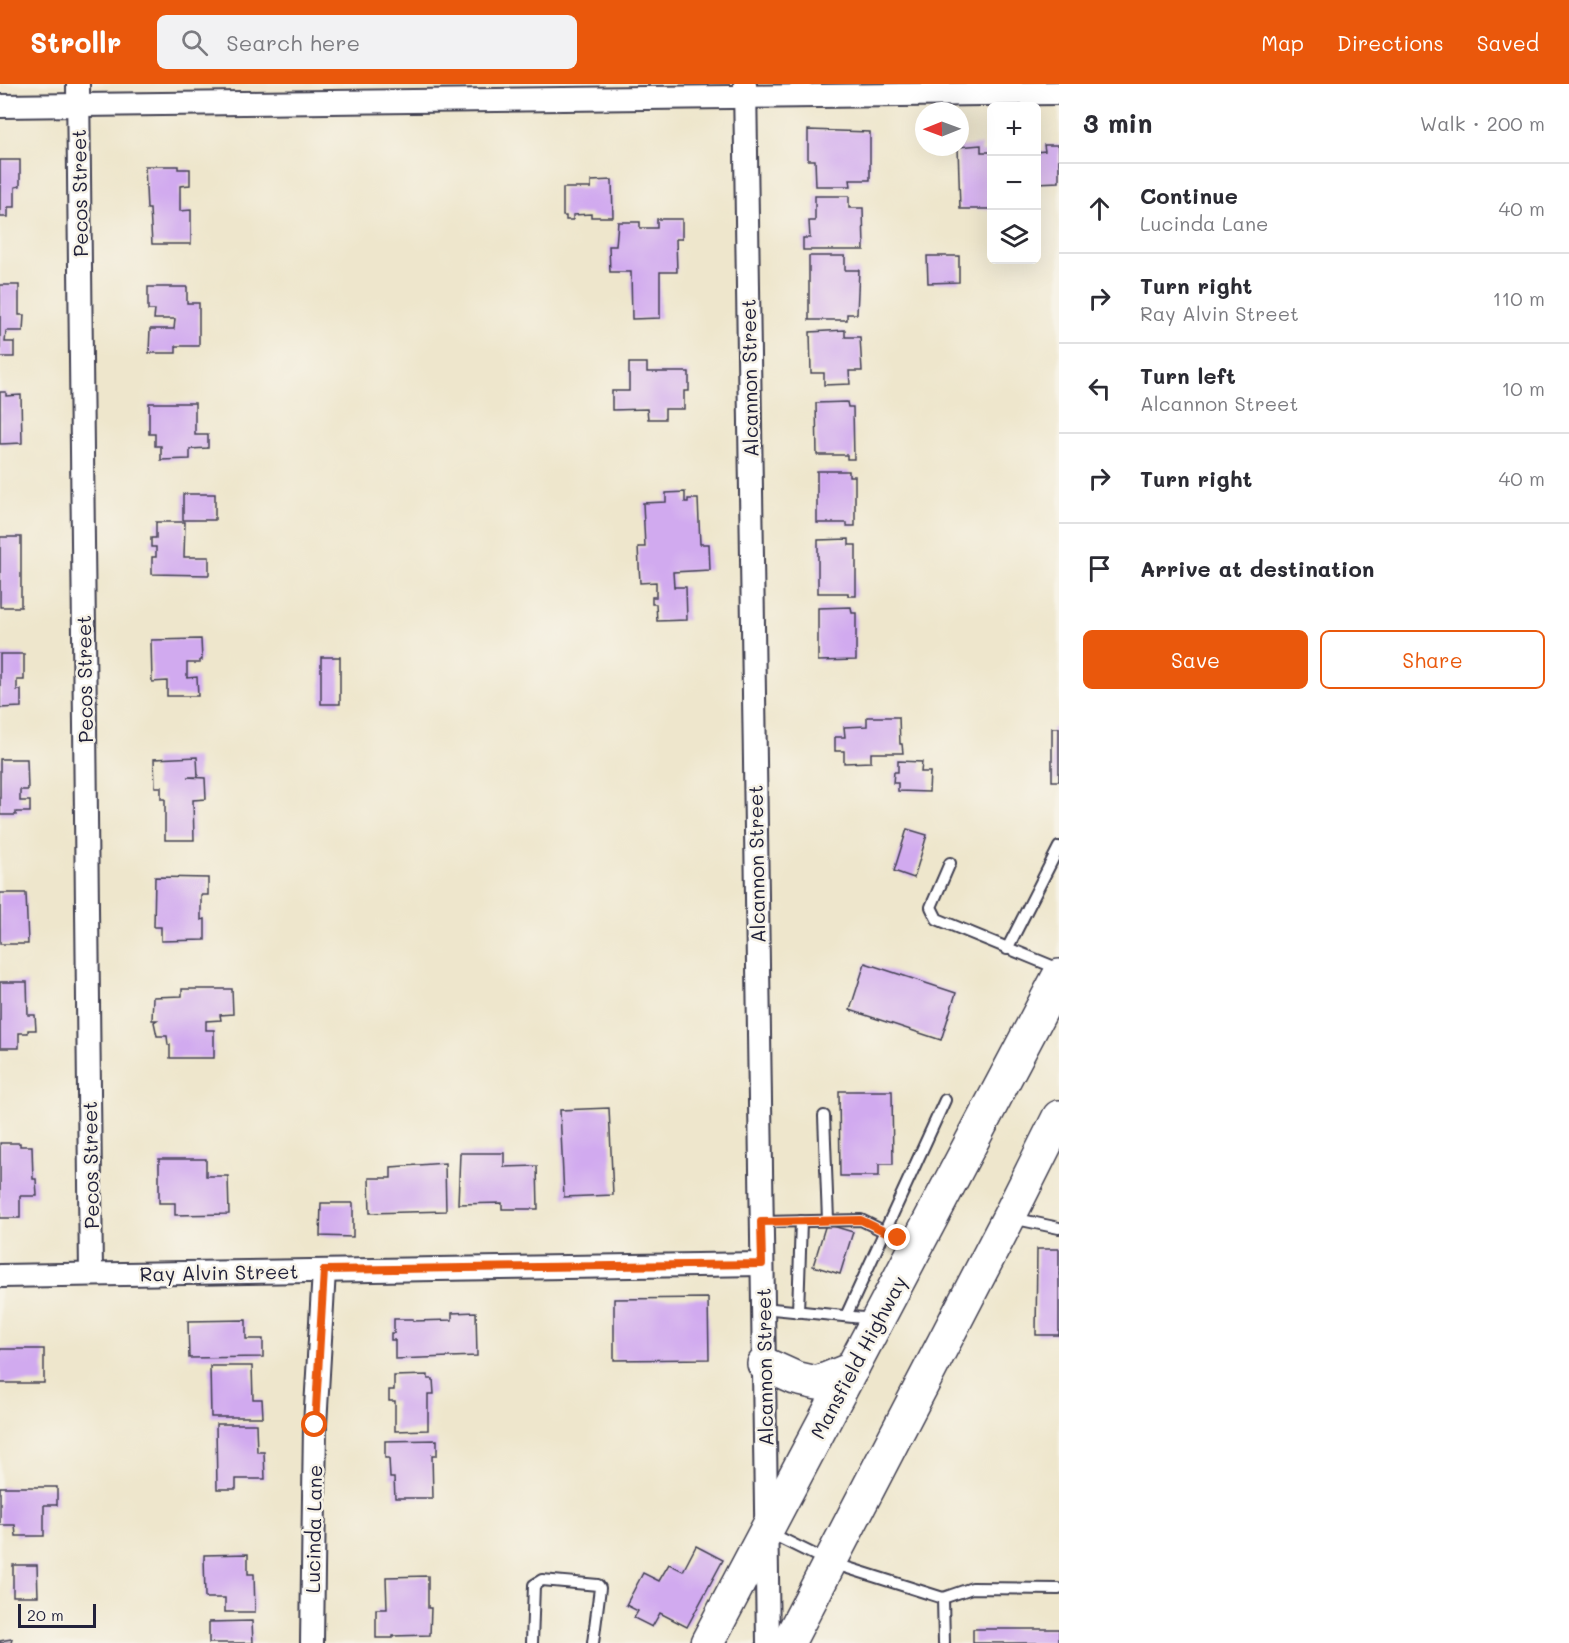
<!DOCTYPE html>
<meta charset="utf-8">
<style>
body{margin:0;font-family:Mali,sans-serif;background:#f2f2f3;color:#2b2b33}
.controls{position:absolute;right:18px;top:18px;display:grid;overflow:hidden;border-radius:9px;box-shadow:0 6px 24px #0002}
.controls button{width:54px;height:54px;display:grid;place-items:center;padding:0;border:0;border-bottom:2px solid #e1e1e2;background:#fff;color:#2b2b33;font:30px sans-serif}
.compass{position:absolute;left:915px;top:18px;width:54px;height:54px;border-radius:50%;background:#fff;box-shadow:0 6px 24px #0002;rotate:269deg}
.scale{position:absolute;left:18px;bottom:15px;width:78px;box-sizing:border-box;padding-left:6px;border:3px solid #22223b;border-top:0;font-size:16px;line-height:21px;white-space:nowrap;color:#22223b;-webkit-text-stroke:4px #f7f3e8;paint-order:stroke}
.stop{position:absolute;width:18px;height:18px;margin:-14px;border:4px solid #ea580c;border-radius:50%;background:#fff}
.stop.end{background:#ea580c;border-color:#fff;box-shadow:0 2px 6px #0008}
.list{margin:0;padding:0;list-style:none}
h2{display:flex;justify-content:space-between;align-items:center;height:78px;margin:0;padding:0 24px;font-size:26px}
h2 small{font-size:20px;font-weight:400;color:#7c7c81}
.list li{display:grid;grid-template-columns:39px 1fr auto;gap:18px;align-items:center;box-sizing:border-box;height:90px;padding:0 24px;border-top:2px solid #e1e1e2}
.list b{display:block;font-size:22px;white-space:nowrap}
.list p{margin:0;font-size:20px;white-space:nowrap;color:#7c7c81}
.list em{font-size:20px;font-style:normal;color:#7c7c81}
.actions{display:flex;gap:12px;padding:18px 24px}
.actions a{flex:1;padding:14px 0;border:2px solid #ea580c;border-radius:9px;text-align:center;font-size:21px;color:#ea580c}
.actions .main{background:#ea580c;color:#fff}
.icon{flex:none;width:33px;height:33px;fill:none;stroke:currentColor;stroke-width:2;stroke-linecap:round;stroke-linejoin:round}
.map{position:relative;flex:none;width:1059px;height:1559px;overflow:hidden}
header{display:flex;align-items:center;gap:36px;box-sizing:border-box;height:84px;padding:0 30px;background:#ea580c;color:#fff}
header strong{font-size:28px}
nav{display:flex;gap:33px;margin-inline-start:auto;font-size:21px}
.search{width:420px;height:54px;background:#f2f2f3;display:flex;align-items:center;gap:15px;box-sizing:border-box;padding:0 21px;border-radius:9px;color:#7c7c81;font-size:22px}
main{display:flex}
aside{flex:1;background:#fff}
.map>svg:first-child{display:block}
.building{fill:#d1aaef}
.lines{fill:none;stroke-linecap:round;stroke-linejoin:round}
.lane-casing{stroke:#413f51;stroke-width:14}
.street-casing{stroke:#413f51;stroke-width:26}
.primary-casing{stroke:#413f51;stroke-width:36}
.lane{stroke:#fff;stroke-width:10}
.street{stroke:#fff;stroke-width:22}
.primary{stroke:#fff;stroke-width:33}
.route{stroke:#ea580c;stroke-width:8}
.labels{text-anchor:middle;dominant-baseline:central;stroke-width:5;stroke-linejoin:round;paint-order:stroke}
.street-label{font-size:20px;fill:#22223b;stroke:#f7f3e8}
</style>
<header>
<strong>Strollr</strong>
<div class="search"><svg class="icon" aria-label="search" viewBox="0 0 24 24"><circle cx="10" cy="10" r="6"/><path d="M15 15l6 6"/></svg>Search here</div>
<nav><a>Map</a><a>Directions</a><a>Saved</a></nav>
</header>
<main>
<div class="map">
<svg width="1059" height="1559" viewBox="0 0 1059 1559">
<rect width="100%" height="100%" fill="#f7f3e8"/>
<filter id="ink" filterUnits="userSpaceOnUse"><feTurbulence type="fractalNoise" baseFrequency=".0167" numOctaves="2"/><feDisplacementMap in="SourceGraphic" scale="12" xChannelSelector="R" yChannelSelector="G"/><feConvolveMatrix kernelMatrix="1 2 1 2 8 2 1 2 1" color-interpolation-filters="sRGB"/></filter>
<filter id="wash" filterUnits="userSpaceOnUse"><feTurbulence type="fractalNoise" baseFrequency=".008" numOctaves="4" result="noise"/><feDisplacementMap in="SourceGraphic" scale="24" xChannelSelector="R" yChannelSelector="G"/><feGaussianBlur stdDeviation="1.35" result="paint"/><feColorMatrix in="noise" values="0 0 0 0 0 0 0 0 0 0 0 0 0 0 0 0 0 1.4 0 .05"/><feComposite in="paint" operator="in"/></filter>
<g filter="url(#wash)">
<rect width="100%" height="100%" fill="#eee6cc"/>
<g id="blocks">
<g class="building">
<polygon points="808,46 870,48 870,96 850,96 851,102 816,102 815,76 808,76"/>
<polygon points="981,61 981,68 992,68 992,125 960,125 958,63"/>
<polygon points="1044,61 1059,61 1059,98 1036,99 1036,68 1045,67"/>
<polygon points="0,76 20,76 20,102 15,103 15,123 8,123 8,133 0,133"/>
<polygon points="145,82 178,82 178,85 190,85 190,101 180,102 180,127 191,126 191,160 152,160 150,125 147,125"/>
<polygon points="612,96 613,133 591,133 591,130 573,131 573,136 566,136 566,132 563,132 563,104 591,104 591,97"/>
<polygon points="815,112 849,112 849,124 863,124 864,166 803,166 803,154 810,154 809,137 815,137"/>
<polygon points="657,135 682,135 682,155 676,155 677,188 660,188 660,234 632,235 631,188 610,188 609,162 616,162 618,138 640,138 640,144 657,144"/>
<polygon points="809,172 845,172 845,186 859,186 857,230 847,230 847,236 809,236"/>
<polygon points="927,172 959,172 959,198 928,199"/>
<polygon points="0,201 19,201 19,231 24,231 23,247 6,247 5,258 14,258 14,273 0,273"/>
<polygon points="148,203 187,203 187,219 199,219 199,262 176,262 176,269 149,269 150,245 174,245 175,235 154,235 155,226 148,226"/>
<polygon points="845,246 845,253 860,253 862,287 849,287 850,300 824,301 824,289 811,289 810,248"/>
<polygon points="629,279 647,279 647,288 689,288 689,307 684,307 684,325 665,325 665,335 648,335 647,325 612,326 612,307 629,307"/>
<polygon points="0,308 6,308 6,312 21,311 22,359 0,360"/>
<polygon points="847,318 848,323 853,323 854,375 847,375 847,371 817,371 816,319"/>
<polygon points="149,319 195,319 195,351 208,351 208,364 190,365 190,375 161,376 161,362 155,362 155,350 149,350"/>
<polygon points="817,387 849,387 849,392 855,392 855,442 847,442 847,439 817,439"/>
<polygon points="685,408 685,418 688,418 688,415 698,415 700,460 709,460 710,486 673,488 674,503 686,503 687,536 657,537 656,520 652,520 652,513 656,513 656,498 640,499 638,463 645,463 643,419 666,418 666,409"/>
<rect x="183" y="410" width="32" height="26"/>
<polygon points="156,438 185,438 184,473 209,473 209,491 152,490 152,473 156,473 156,463 151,463 151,454 156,454"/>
<rect x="0" y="453" width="21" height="70"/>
<polygon points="849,455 849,461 856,461 856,512 848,512 848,509 818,509 818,456"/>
<polygon points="851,523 852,529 856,529 856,576 818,577 818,524"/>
<polygon points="201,555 202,576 200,576 200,579 187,579 187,594 197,593 198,612 167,612 167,597 152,598 151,556"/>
<polygon points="0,570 24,570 24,596 17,596 17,606 21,606 21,623 0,624"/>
<rect x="321" y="573" width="19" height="47"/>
<polygon points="867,633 899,633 900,660 902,660 903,669 871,669 871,678 844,679 844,667 835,667 835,653 845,653 844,643 867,642"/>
<rect x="1052" y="644" width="7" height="53"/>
<polygon points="197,673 198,693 187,693 205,694 206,715 193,716 194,756 165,756 165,715 161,715 161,703 155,703 154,675"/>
<polygon points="0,675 27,675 28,706 20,706 20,717 30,717 30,728 16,728 16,731 0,731"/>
<polygon points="898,677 922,678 921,688 930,688 929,708 898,707 898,699 893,699 894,688 898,688"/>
<polygon points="907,745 927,751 914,794 894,787"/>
<polygon points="155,793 208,794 208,811 201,811 201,836 205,835 205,856 161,857 161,843 154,843"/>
<polygon points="0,809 26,809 28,860 0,860"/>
<polygon points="865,879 956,909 941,956 850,926"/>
<polygon points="0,898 27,898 28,931 35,931 36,946 28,946 28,949 19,949 19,964 0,964"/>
<polygon points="182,905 232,905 233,930 220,931 221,936 206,937 206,946 214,946 214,974 170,974 170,961 168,961 167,952 157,952 154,938 157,936 152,936 153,913 182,912"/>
<polygon points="839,1007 892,1007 893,1080 879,1080 879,1092 840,1092"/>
<polygon points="609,1024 613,1111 564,1113 560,1026"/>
<polygon points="0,1059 20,1059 20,1062 32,1062 33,1095 36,1095 37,1112 20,1112 20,1134 0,1134"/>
<polygon points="460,1069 504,1069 504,1083 537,1082 538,1125 502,1125 502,1119 458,1120"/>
<polygon points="159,1075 206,1075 206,1092 228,1092 229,1130 175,1131 175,1119 159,1119"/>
<polygon points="445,1079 446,1127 370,1129 369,1094 391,1094 391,1083"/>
<polygon points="321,1119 353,1119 353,1153 320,1152"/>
<polygon points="826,1140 853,1148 840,1190 813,1182"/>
<polygon points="1037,1165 1059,1165 1059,1251 1036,1251"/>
<polygon points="708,1214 709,1275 614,1276 614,1215"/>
<polygon points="476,1228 477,1272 395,1275 395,1256 391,1256 391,1249 394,1249 394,1235 413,1235 413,1237 452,1236 452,1229"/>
<polygon points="246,1236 246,1255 263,1255 263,1273 189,1274 188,1237"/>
<rect x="0" y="1265" width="44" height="34"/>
<polygon points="210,1282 252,1282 253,1315 262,1315 263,1333 211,1333"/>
<polygon points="428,1291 428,1295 433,1295 434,1310 428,1310 428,1346 395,1347 395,1317 389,1317 389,1306 394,1306 394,1292"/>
<polygon points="216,1340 256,1340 257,1368 264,1368 265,1395 236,1395 236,1405 217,1405"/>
<polygon points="437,1356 437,1371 432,1371 433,1414 395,1414 394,1394 390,1394 389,1374 385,1374 385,1357"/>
<polygon points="0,1403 57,1403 57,1421 44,1421 44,1452 16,1452 15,1441 0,1441"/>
<polygon points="696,1462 723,1476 687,1543 660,1529 652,1543 634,1534 638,1527 626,1521 643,1489 659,1497 669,1480 683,1487"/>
<polygon points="248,1470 248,1490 254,1490 255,1528 225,1528 225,1514 205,1514 204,1471"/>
<polygon points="13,1481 37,1481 38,1512 13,1512"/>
<polygon points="428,1492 428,1524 431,1524 430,1551 393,1552 393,1554 376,1554 376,1525 387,1525 386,1493"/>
<polygon points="252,1537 253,1559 209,1559 209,1538"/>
<rect x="973" y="1545" width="86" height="14"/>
<polygon points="12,1555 11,1559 0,1559 0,1557"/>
</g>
</g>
</g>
<g filter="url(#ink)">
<use href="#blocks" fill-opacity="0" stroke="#413f51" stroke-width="1.5"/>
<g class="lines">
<g class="lane-casing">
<g id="lane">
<polyline points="950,779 931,823 937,835 1059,885"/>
<polyline points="1007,865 1059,763"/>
<polyline points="824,1032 828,1136"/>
<polyline points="1012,1134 1059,1144"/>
<polyline points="761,1138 861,1136 914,1162"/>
<polyline points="763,1224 873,1235"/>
<polyline points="798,1228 801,1137"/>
<polyline points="846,1232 945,1016"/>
<polyline points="768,1448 829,1478 943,1514 944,1559"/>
<polyline points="943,1514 972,1504 1059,1505"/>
<polyline points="532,1559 534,1501 542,1496 598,1501 600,1504 593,1559"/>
</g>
</g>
<g class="street-casing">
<g id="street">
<polyline points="78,0 91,1190"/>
<polyline points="745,0 768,1559"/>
<polyline points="0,22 1059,9"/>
<polyline points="0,1192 762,1180"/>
<polyline points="312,1559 315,1341 324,1187"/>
</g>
</g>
<g class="primary-casing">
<g id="primary">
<polyline points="764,1280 795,1294 817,1299 852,1285"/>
<polyline points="707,1559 1059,892"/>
<polyline points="788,1559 1009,1133 1059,1033"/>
</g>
</g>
<use href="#lane" class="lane"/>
<use href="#street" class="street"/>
<use href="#primary" class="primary"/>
</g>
</g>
<g class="lines" filter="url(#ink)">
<polyline class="route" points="315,1341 324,1186 762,1180 761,1138 861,1136 898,1154"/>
</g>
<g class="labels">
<g class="street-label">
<text transform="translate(79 109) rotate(-91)">Pecos Street</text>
<text transform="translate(749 294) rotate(-91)">Alcannon Street</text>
<text transform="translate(84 595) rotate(-91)">Pecos Street</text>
<text transform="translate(756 780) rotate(-91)">Alcannon Street</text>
<text transform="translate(90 1081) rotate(-91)">Pecos Street</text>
<text transform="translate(219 1188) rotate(-1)">Ray Alvin Street</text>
<text transform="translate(858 1273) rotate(-62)">Mansfield Highway</text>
<text transform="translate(764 1283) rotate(-91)">Alcannon Street</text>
<text transform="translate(313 1445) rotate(-89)">Lucinda Lane</text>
</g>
</g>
</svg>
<div class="controls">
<button>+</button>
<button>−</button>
<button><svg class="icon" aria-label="layers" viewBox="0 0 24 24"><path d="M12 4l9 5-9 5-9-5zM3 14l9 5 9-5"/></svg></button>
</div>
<svg class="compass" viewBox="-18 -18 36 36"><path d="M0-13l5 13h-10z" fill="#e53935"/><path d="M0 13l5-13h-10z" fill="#7c7c81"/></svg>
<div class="scale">20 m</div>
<div class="stop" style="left:315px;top:1341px"></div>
<div class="stop end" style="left:898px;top:1154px"></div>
</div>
<aside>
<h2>3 min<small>Walk · 200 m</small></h2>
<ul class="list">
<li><svg class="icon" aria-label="ahead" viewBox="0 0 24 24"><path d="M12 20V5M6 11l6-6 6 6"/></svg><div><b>Continue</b><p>Lucinda Lane</p></div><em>40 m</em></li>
<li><svg class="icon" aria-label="right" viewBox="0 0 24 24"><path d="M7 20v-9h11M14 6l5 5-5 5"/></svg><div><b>Turn right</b><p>Ray Alvin Street</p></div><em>110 m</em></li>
<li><svg class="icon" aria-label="left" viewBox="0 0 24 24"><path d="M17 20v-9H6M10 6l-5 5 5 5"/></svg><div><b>Turn left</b><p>Alcannon Street</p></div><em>10 m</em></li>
<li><svg class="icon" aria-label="right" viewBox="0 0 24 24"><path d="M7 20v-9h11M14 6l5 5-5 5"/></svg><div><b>Turn right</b></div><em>40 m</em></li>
<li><svg class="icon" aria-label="arrive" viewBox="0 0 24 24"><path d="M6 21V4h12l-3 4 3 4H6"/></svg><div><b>Arrive at destination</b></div></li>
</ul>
<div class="actions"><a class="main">Save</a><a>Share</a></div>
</aside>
</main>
